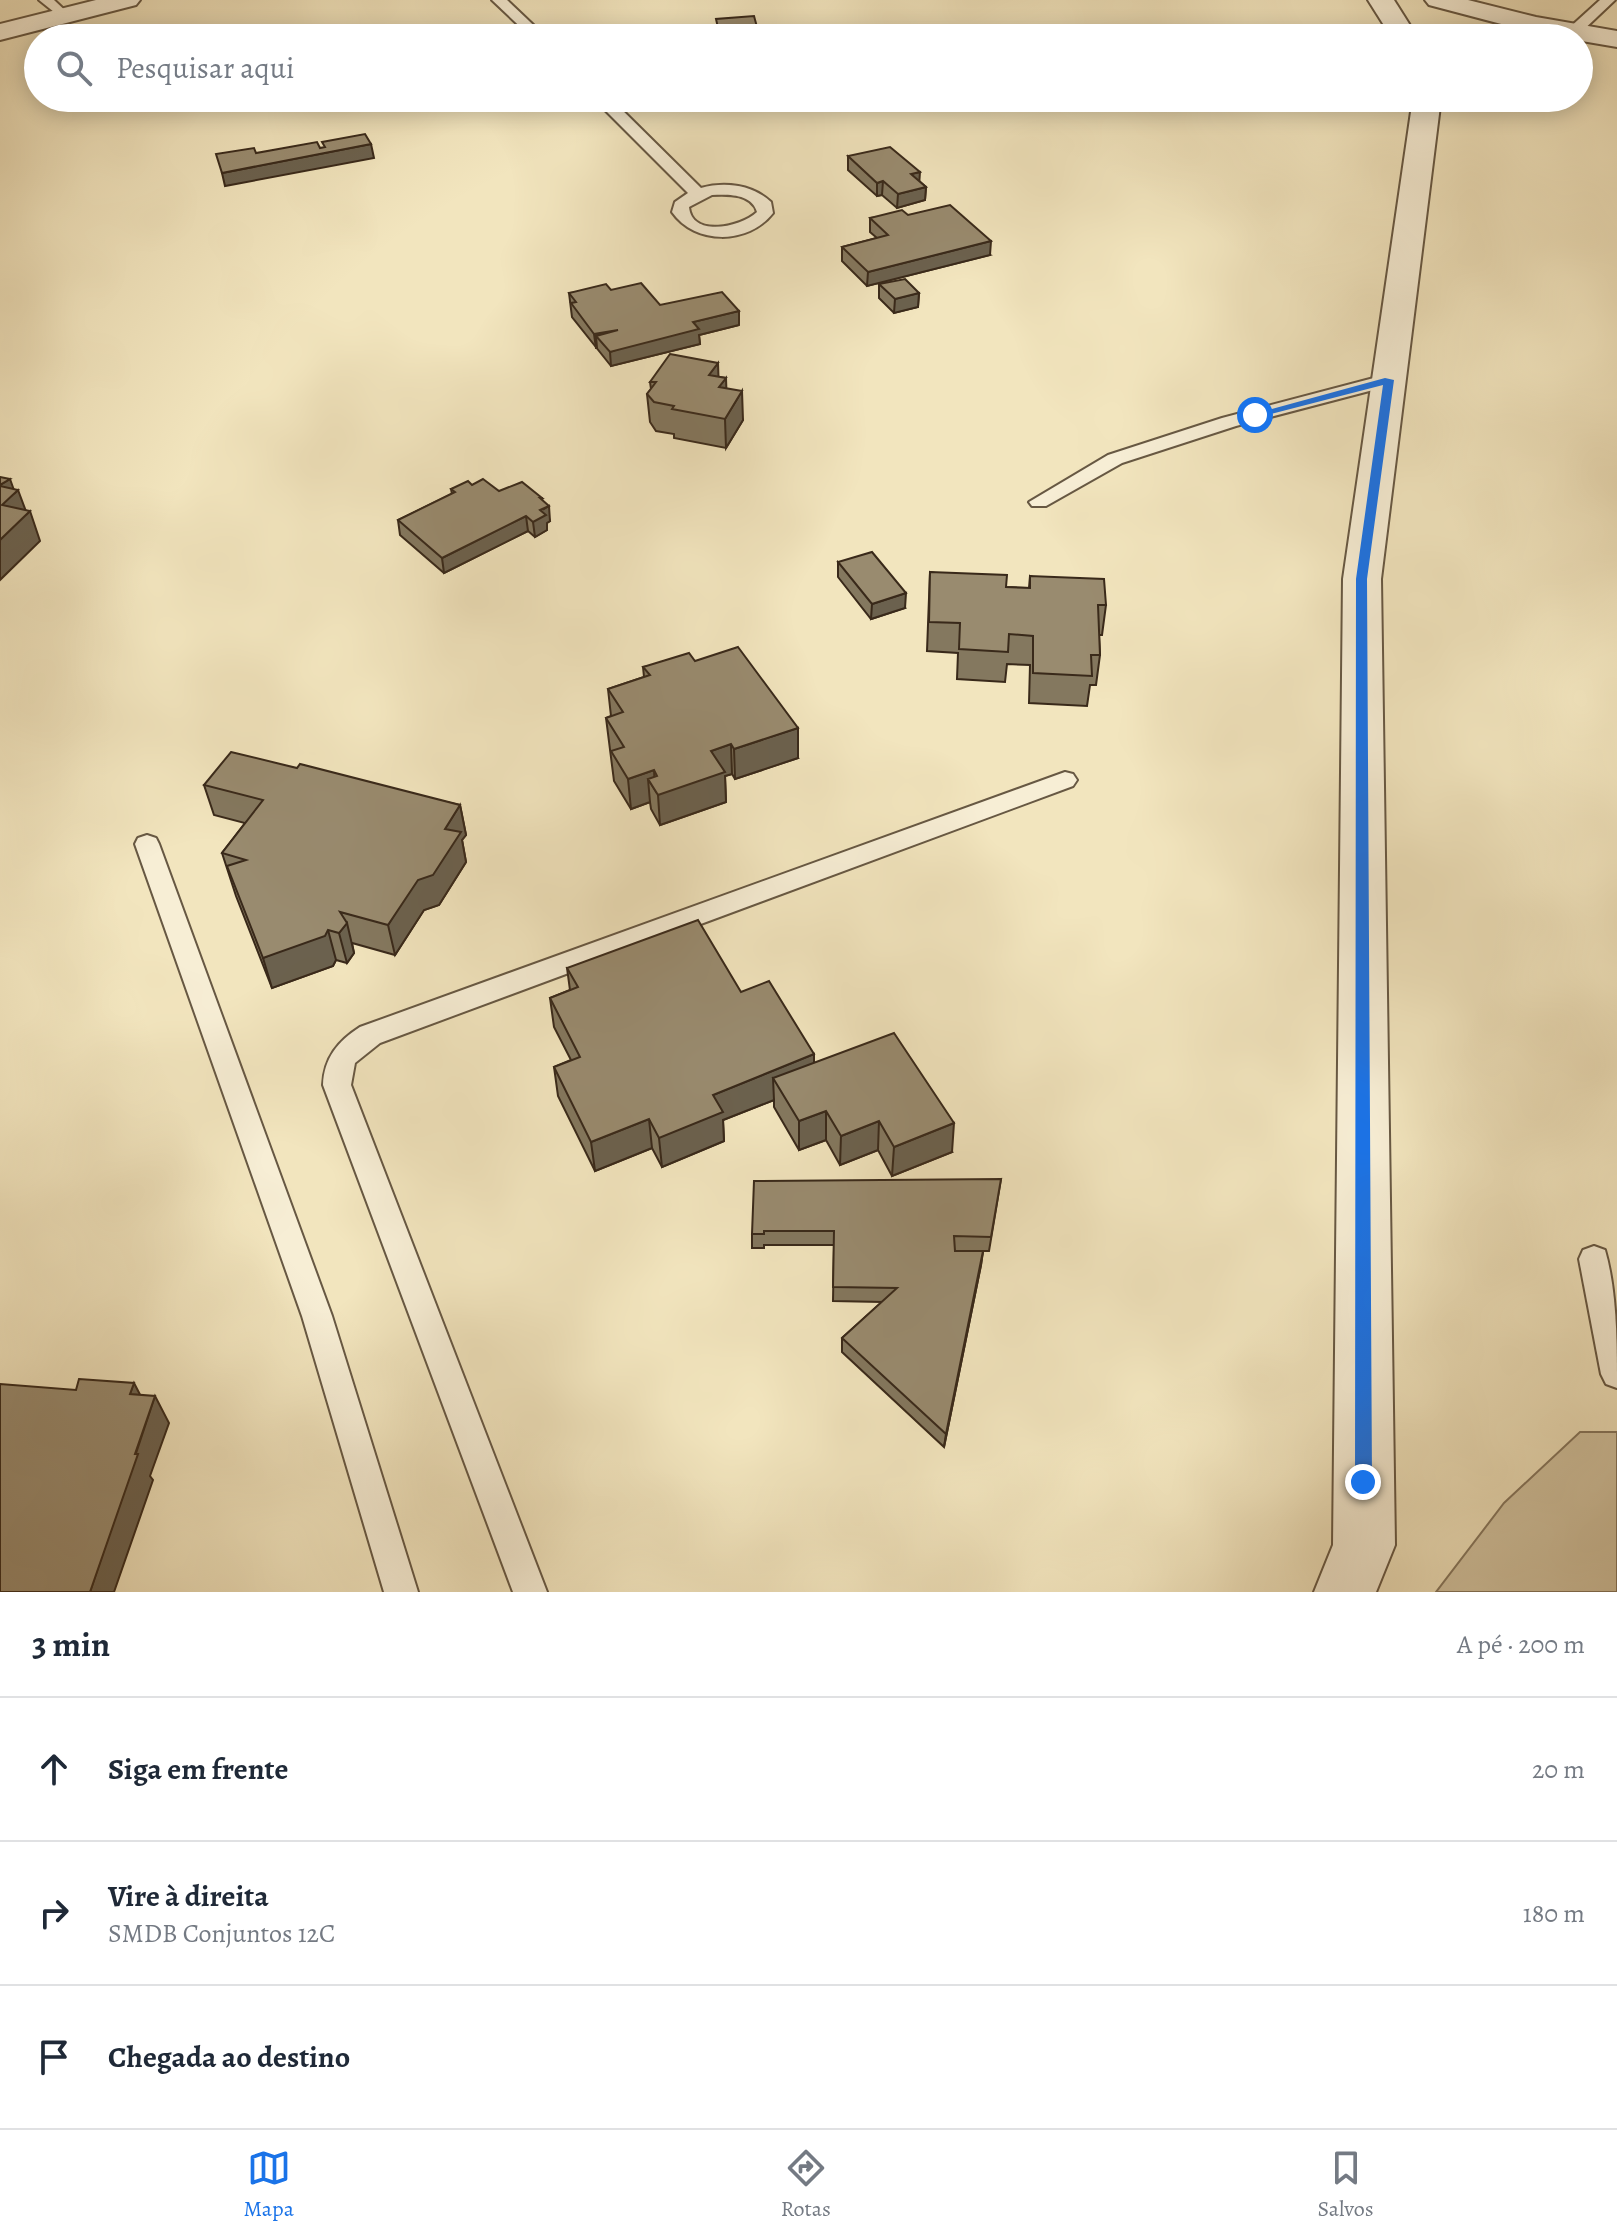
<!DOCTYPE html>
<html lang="pt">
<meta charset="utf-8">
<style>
body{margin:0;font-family:Alegreya,serif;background:#f2f2f3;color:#1f2937}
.stop{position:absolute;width:24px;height:24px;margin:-18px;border:6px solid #1a73e8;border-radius:50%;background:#fff}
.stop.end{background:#1a73e8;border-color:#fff;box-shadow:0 2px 8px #0008}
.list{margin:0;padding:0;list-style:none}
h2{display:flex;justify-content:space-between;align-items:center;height:104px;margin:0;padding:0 32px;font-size:34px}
h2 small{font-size:26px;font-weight:400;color:#747a83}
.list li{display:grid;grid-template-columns:52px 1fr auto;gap:24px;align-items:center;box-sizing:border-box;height:144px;padding:0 32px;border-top:2px solid #e0e1e3}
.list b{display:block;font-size:30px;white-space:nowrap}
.list p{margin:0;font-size:26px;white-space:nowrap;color:#747a83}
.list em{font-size:26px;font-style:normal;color:#747a83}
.icon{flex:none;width:44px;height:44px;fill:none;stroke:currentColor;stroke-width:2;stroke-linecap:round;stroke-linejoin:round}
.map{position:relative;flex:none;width:1617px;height:1592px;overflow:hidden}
.search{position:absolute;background:#fff;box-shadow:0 4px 20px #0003;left:24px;right:24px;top:24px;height:88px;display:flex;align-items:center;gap:20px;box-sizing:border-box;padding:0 28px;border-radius:44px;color:#747a83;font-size:30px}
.sheet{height:536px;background:#fff}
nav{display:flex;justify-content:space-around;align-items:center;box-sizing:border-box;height:112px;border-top:2px solid #e0e1e3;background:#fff;font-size:22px;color:#747a83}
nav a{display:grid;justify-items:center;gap:4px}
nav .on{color:#1a73e8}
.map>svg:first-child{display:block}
.green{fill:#d3c5a2;stroke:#86775e;stroke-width:2}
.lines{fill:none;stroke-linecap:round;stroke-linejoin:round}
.service-casing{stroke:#675843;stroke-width:4}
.minor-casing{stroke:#675843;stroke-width:4}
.tertiary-casing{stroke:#675843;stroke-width:4}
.service{fill:#f7eed5;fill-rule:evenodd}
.minor{fill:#f7eed5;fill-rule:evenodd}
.tertiary{fill:#f7eed5;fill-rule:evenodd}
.wall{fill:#84785f;stroke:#39291a;stroke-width:2}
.shaded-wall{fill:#6b614e;stroke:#39291a;stroke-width:2}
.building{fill:#998b6f;stroke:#39291a;stroke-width:2}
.route{fill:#1a73e8}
</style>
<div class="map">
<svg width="1617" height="1592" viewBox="0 0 1617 1592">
<rect width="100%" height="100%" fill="#f2e5be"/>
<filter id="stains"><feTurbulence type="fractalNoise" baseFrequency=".0025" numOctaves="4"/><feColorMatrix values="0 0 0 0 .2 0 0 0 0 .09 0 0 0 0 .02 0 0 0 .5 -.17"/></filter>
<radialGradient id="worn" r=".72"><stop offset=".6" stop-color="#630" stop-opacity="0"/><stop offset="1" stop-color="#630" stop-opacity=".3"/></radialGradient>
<polygon class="green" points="1580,1432 1617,1432 1617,1592 1436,1592 1504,1503"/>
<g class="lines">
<g class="service-casing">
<g id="service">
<polygon points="39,0 54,0 71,16 64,20"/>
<polygon points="492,0 507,0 547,38 532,38"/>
<polygon points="1600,0 1615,0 1578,35 1568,35 1568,29"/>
<path d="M 593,98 L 610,98 L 701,188 C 725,181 753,185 771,202 L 773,213 C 748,245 695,245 672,212 L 675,202 L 688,193 ZM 712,195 C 729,194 752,194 757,212 C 741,227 692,238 689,207 Z"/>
<polygon points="1389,374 1398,380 1396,384 1236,426 1122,463 1046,506 1032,506 1029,502 1108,455 1222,418"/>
<path d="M 1065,772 L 1073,774 L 1077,780 L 1073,786 L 380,1043 L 355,1063 L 351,1085 L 547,1592 L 513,1592 L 323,1085 C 324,1058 338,1041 360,1027 Z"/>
<polygon points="147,835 156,838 159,844 332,1316 418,1592 384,1592 302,1316 135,844 138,838"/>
<path d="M 1594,1246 L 1605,1250 C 1617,1291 1617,1344 1617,1388 L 1606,1384 L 1601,1374 L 1579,1259 L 1583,1250 Z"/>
</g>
</g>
<g class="minor-casing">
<g id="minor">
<polygon points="1368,0 1394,0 1418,38 1392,38"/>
<polygon points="1413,98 1441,98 1381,579 1395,1545 1376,1592 1314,1592 1333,1545 1343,579"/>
</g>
</g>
<g class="tertiary-casing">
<g id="tertiary">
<polygon points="96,0 140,0 136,5 0,40 0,24"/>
<polygon points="1425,0 1468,0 1536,17 1617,31 1617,47 1535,33 1429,5"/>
</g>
</g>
<use href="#service" class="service"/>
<use href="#minor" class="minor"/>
<use href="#tertiary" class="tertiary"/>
</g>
<g class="wall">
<polygon points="848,156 919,181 926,187 925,200 897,208 882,195 877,196 848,170"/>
<polygon points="908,215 990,255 867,286 842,261 842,247 877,238 870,232 870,218"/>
<polygon points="879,284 919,293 918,307 894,313 879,298"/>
<polygon points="611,290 660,305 739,325 699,335 700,344 611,366 572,317 569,293"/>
<polygon points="718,363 718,377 726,378 726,389 743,420 726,448 674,438 674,434 656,431 650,422 647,394 651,389 650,382"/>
<polygon points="472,485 543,501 550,521 547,523 547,530 535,537 528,531 444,573 400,535 398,520 452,494 451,489"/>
<polygon points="838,562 905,608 871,619 838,577"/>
<polygon points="930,572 1006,587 1029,588 1030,576 1106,605 1102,635 1099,635 1100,655 1096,685 1090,685 1087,706 1029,703 1030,665 1007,664 1005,682 957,679 958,653 927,651"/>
<polygon points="695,661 798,758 735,779 732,774 725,776 726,802 660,825 651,809 650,802 631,809 614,781 606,718 611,716 608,689 644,677 643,667"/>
<polygon points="297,768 460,805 466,835 462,840 466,862 439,905 424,910 395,955 352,943 354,953 347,963 336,960 333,966 272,988 236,896 222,853 245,823 214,815 204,785"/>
<polygon points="567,968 741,992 814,1054 814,1062 952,1152 892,1176 878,1150 840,1165 826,1140 799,1150 774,1107 774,1100 723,1120 724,1141 662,1167 652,1148 595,1171 558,1096 554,1067 571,1060 554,1027 550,998 570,990"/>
<polygon points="1001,1179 989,1251 983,1251 981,1265 944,1447 842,1352 842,1338 882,1302 833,1301 834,1245 764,1245 764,1248 752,1248 752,1234"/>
</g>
<g class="shaded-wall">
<polygon points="371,144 374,158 225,186 222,173"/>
<polygon points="920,172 919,186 911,174"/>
<polygon points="883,181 882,195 877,196 877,183"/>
<polygon points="926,187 925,200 897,208 898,194"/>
<polygon points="991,241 990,255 867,286 868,272"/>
<polygon points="919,293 918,307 894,313 895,299"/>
<polygon points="739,311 739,325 699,335 700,344 611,366 610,352 693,322"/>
<polygon points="618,330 596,336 597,348 596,348 594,334"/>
<polygon points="718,363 719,392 709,375"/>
<polygon points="726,378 727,407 719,387"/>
<polygon points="742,391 743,420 726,448 725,419"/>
<polygon points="10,479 15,493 18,490 27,514 30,511 40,541 0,580 0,485"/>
<polygon points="540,498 542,498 544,509 549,506 550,521 547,523 547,530 535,537 533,522"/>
<polygon points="526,516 528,531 444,573 442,558"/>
<polygon points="906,593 905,608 871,619 872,604"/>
<polygon points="798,728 798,758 735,779 734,749"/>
<polygon points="731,744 732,774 725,776 726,802 660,825 658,795 711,751"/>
<polygon points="654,770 655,790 648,779 650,802 631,809 628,779"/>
<polygon points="460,805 466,835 462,840 466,862 439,905 424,910 395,955 388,925 445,829"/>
<polygon points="347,923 354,953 347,963 339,933"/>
<polygon points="328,930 336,960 333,966 272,988 263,958"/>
<polygon points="814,1054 814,1083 773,1078 774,1100 723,1120 724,1141 662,1167 659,1138 713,1095"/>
<polygon points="826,1111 826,1140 799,1150 799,1121"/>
<polygon points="649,1119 652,1148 595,1171 591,1142"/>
<polygon points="879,1121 878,1150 840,1165 841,1136"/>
<polygon points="954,1123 952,1152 892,1176 894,1147"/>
<polygon points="983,1251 981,1265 944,1447 946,1434"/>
<polygon points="134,1383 148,1410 130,1394"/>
<polygon points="155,1396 169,1423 150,1476 153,1480 114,1592 90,1592"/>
</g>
<g class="building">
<polygon points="754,16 760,38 716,38 720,37 716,19"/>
<polygon points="706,29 708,37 713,38 646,38"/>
<polygon points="365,134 371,144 222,173 216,154 254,148 256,153 317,142 320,148 325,147 322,142"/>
<polygon points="890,147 920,172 911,174 926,187 898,194 883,181 877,183 848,156"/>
<polygon points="950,205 991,241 868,272 842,247 888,235 870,218 902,210 908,215"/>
<polygon points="905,279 919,293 895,299 879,284"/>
<polygon points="641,283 660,305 722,292 739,311 693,322 699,329 610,352 596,336 618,330 594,334 571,303 576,302 569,293 606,284 611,290"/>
<polygon points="670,354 718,363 709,375 726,378 719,387 742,391 725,419 672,409 674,406 654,402 647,394 656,382 650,382"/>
<polygon points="0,477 10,479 0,485"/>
<polygon points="483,479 499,491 522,482 542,498 540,498 549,506 540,510 546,515 533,522 526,516 442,558 398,520 455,492 451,489 468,481 472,485"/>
<polygon points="0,486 18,490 2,505 30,511 0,540"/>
<polygon points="872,552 906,593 872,604 838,562"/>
<polygon points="930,572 1007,575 1006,587 1030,588 1030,576 1104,579 1106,605 1098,605 1100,655 1091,655 1092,676 1033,673 1033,636 1009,634 1008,652 959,649 960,623 929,622"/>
<polygon points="738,647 798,728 734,749 731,744 711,751 725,772 658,795 648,779 657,776 654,770 628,779 611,751 624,747 606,718 623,712 608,689 650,675 643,667 689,653 695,661"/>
<polygon points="231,752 297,768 300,764 460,805 445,829 461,832 433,875 418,880 388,925 340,912 347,923 339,933 328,930 325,936 263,958 227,866 246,860 222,853 263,800 204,785"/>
<polygon points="698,920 741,992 769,981 814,1054 713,1095 723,1112 659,1138 649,1119 591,1142 554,1067 580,1057 550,998 578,987 567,968"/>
<polygon points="894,1033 954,1123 894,1147 879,1121 841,1136 826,1111 799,1121 773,1078"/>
<polygon points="1001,1179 991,1237 954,1236 955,1251 983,1251 946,1434 842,1338 897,1288 833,1287 834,1231 764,1231 764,1234 752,1234 754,1181"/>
<polygon points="79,1379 134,1383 130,1394 155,1396 135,1454 138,1454 90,1592 0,1592 0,1384 76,1390"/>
</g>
<polygon class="route" points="1385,378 1394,380 1367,579 1372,1482 1370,1488 1363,1491 1357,1488 1355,1482 1356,579 1383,385 1255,418 1250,415"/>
<rect width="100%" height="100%" filter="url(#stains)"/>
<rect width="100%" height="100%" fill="url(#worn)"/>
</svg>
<div class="stop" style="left:1255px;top:415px"></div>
<div class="stop end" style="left:1363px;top:1482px"></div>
<div class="search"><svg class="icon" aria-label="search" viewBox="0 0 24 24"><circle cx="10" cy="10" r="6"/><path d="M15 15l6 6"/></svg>Pesquisar aqui</div>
</div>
<section class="sheet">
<h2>3 min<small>A pé · 200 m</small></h2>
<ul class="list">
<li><svg class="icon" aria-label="ahead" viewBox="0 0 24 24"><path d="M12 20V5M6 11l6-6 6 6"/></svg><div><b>Siga em frente</b></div><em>20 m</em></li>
<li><svg class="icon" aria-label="right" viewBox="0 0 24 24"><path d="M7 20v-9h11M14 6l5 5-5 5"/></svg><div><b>Vire à direita</b><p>SMDB Conjuntos 12C</p></div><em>180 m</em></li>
<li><svg class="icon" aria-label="arrive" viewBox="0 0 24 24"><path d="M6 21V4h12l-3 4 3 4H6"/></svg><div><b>Chegada ao destino</b></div></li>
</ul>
</section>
<nav>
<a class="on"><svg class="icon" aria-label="map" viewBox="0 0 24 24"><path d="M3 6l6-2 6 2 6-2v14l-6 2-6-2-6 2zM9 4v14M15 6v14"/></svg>Mapa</a>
<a><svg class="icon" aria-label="directions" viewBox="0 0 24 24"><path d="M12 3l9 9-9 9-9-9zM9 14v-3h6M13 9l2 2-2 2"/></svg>Rotas</a>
<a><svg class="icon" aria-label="saved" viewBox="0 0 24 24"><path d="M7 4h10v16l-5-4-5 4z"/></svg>Salvos</a>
</nav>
